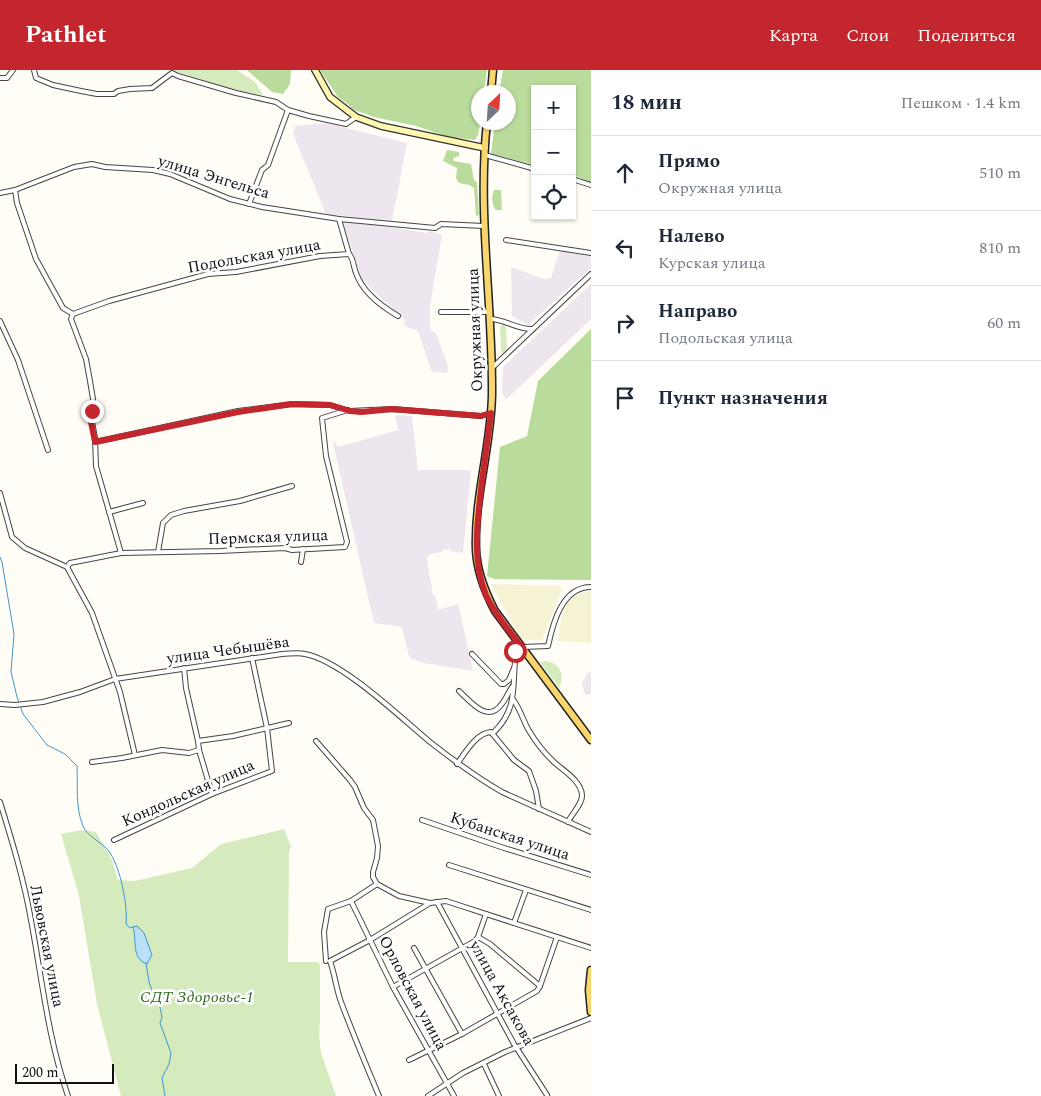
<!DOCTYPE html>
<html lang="ru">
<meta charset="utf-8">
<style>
body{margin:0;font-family:Spectral,serif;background:#f2f2f3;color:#1f2937}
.controls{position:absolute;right:15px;top:15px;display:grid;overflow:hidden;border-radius:0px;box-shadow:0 1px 4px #0004}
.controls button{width:45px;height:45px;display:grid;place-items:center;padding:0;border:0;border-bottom:1px solid #e0e1e3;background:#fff;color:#1f2937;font:25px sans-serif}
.compass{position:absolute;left:471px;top:15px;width:45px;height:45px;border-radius:50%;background:#fff;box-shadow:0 1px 4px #0004;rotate:25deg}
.scale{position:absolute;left:15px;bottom:12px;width:99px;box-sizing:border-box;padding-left:5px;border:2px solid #111;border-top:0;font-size:14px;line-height:18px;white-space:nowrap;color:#111;-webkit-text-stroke:4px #fff;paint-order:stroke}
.stop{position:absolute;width:15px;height:15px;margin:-11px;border:4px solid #c4262e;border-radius:50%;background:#fff}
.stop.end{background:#c4262e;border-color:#fff;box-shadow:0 1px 5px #0008}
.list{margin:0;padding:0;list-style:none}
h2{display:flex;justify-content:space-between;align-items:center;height:65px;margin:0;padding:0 20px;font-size:21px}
h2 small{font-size:16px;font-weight:400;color:#747a83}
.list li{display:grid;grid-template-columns:32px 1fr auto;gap:15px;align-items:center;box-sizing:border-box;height:75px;padding:0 20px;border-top:1px solid #e0e1e3}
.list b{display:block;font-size:19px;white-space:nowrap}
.list p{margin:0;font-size:16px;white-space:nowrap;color:#747a83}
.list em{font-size:16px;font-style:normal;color:#747a83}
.icon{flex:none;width:28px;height:28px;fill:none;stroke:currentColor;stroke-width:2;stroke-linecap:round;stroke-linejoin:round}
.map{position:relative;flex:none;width:591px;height:1026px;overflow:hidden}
header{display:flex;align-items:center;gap:30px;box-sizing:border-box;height:70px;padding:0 25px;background:#c4262e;color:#fff}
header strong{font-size:24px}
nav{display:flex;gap:28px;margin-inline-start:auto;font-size:18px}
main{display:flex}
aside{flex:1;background:#fff}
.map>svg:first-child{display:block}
.industrial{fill:#eee6ef}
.farmland{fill:#f6f3d4}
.green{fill:#d5ebbd}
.forest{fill:#b9dc9c}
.water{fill:#b9e0f7;stroke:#3f96cf}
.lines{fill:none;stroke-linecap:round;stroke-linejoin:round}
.stream{stroke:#3f96cf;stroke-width:1}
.street-casing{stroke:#444;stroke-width:6}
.secondary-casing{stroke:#333;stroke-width:8}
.primary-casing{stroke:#222;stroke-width:9}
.street{stroke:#fff;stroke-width:4}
.secondary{stroke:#fff6b0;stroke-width:5.5}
.primary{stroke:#f9d66b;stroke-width:6}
.route{stroke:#c4262e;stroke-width:6}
.labels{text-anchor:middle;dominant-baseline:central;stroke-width:5;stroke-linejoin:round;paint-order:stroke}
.street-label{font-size:16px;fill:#111;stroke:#fff}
.park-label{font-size:16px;font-style:italic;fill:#2f6b1f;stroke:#fff}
</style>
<header>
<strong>Pathlet</strong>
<nav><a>Карта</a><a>Слои</a><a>Поделиться</a></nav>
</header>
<main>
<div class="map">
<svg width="591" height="1026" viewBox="0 0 591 1026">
<rect width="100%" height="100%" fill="#fffdf5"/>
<g class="industrial">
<polygon points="326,53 407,73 392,151 326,144 293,64 295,56"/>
<polygon points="343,152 390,157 427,163 429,161 442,165 430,236 430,260 436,263 448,296 447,303 432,302 418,261 407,257 404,254 405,250 362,210"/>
<polygon points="560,180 591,187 591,198 528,255 512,246 511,197 544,209 551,208"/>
<polygon points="591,214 591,249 506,330 502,322 503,297"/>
<polygon points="395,345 412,346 418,400 471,400 463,483 450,481 450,479 442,480 442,482 430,484 427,489 433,525 435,525 438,540 458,534 473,601 424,593 412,589 409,586 402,557 374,553 333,373 336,372 338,377 398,360"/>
<polygon points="591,602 591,624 585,625 582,614 587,603"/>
</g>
<g class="farmland">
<polygon points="491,514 559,516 562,519 542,570 521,569"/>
<polygon points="588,521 591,521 591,573 558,571 562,544 568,531 579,524"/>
</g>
<g class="green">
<polygon points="172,0 237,0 255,12 263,25 239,22"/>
<polygon points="503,254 506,257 507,281 504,284 501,281 500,257"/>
<path d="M 544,591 C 559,591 566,606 559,617 L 540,593 Z"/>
<polygon points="284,759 291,777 289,781 288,892 318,892 320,895 320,949 319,965 321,983 336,1026 121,1026 97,934 79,826 61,764 81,760 96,762 112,790 118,810 135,811 192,798 221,774"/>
</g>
<g class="forest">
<polygon points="247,0 291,0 290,14 283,24 272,22"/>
<polygon points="320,0 487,0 484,22 478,22 478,52 480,53 478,65 475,70 449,67 416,56 374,47 354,40 348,34 338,27"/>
<polygon points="503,0 591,0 591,112 572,105 572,19 535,19 535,95 491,84 495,53 508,52 508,22 499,22"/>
<polygon points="447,80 459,82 459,86 453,88 454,91 471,94 474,110 477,112 479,145 476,146 474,118 469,115 459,113 456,108 457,98 443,91"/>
<path d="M 494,120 L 501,120 L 502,140 L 496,140 C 492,136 491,126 494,120 Z"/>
<polygon points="591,259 591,510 494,509 487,506 500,377 527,366 538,311"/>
</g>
<path class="water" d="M 137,856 L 144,863 L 152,885 L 147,894 C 131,889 137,870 133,857 Z"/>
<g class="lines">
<g class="stream">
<path d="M 0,487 L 2,492 L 14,564 L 11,602 L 17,627 L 23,644 L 47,675 L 65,684 L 77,696 C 78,716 75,737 83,756 C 87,766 101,772 108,780 C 120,795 128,835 126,854 L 130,858 L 133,857"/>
<polyline points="146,893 149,912 153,923 158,928 162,947 160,953 171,983 169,994 162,1008 165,1026"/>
</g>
<g class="street-casing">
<g id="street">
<polyline points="34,0 36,8 53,15 81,21 97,24 114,24 118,21 130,19 152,18 172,3 178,6 236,23 276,32 288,40 309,46 346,54 356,47"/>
<polyline points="0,8 7,8 13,0"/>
<polyline points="485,85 535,99"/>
<polyline points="572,109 591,115"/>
<polyline points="15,120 17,133 36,189 63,238 73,244 109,231 208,204 236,202 320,186 349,184 339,149"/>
<polyline points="0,123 15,120 74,97 92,94 105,97 153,100 170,104 230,129 262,137 339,149 435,158 441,154 484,156"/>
<polyline points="249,134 262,100 268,95 288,40"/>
<polyline points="506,170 591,183"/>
<path d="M 349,184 C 354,189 353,196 356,203 C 362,221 381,236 398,246"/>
<polyline points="441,242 489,242"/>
<polyline points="73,244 71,249 86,289 90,311 93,329 91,346 95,368 96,396 121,483"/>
<path d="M 490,249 C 505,249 517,260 533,259"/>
<polyline points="0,251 18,290 48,380"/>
<polyline points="492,298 591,204"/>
<polyline points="95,372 238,341 292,334 330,335 350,341 392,339 481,346 491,343"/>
<polyline points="0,423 12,467 25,478 67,497 92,543 120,622 135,685"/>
<polyline points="109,442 143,433"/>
<polyline points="158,482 163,453 171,445 184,441 240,431 292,416"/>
<polyline points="301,492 303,479"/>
<polyline points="67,497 70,493 121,483 220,481 285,478 292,480 345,477 347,472 326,386 322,348 348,340"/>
<path d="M 523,577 L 548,576 C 553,553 562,517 591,517"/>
<polyline points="472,584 501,614 504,614 509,610 514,598"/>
<polyline points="184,598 186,618 198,671"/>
<path d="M 459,621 C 471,632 487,653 501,635 C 506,629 508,623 512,617"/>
<path d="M 512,628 C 521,640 522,648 528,659 C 535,671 545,684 555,693 C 564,701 581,711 582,725 C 583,733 571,745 568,752"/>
<path d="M 0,634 L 15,635 L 43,632 L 80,622 L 115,609 L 282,584 C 289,584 298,582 305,584 C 342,591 400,647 430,672 C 453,690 476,707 502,722 L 591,762"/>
<path d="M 493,663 C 523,635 509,606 518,572"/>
<polyline points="316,671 350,710 355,717 364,738 373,750 378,776 377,788 373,802 373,807 377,814 399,826 430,833"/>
<polyline points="199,680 212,724"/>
<polyline points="92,692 122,688 162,680 189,683 199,680 198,671 233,666 289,653"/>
<path d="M 457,694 C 465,683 476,663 491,662 L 514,690 L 529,701 L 536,721 L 539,739"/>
<path d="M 0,732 C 12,771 24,810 31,850 C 42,909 48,969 68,1026"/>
<polyline points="422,750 501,777 591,805"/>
<polyline points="114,770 212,724 272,701 267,658 252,588"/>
<polyline points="449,795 591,840"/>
<polyline points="351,831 393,917 454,1026"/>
<polyline points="437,832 514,974 547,1025"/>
<polyline points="514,853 526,820"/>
<polyline points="478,867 490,874 540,916"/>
<polyline points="414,878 462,964"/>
<polyline points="326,891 324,862 328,839 351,831 377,814"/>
<polyline points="393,917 475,871 478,867 486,844"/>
<polyline points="409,990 462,964 537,921 540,916 557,867"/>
<polyline points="484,994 499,1026"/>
<path d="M 379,1026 C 366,995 353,964 341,932 C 336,918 335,905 330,891 L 370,870 L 430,833 L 446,831 L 591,878"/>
<polyline points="428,1026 463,1003 505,982 591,948"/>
</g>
</g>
<g class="secondary-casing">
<polyline id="secondary" points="315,0 330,27 356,47 381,56 485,78"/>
</g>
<g class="primary-casing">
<g id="primary">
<polyline points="491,22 493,0"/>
<path d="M 487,52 C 477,143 493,234 492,325 C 491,377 474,428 476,480 C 477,502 485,522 495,541 L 591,670"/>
<polyline points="591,900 589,920 591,942"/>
</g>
</g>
<use href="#street" class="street"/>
<use href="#secondary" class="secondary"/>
<use href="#primary" class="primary"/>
</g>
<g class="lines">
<path class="route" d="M 92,341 L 91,352 L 95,372 L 238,342 L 292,334 L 330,335 L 350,341 L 362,342 L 392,339 L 481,346 L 491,343 C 488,369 484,394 481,419 C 477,455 472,491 486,525 C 494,542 506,557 518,572 L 515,581"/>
</g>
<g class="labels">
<g class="street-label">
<text transform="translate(214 107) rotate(17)">улица Энгельса</text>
<text transform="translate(254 186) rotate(-10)">Подольская улица</text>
<text transform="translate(475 260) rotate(-92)">Окружная улица</text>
<text transform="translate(268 467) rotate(-2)">Пермская улица</text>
<text transform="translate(228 580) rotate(-8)">улица Чебышёва</text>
<text transform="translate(188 723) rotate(-24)">Кондольская улица</text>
<text transform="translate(510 766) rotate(18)">Кубанская улица</text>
<text transform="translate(47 876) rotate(79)">Львовская улица</text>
<text transform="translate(413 923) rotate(62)">Орловская улица</text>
<text transform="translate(502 923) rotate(61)">улица Аксакова</text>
</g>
<g class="park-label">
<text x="197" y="927">СДТ Здоровье-1</text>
</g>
</g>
</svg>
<div class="controls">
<button>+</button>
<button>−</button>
<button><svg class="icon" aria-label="locate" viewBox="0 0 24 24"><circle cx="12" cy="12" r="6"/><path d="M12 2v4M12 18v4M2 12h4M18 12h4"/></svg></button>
</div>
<svg class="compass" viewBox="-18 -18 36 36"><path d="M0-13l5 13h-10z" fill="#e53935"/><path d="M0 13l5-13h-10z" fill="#747a83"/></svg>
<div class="scale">200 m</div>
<div class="stop" style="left:515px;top:581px"></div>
<div class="stop end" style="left:92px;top:341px"></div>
</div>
<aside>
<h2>18 мин<small>Пешком · 1.4 km</small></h2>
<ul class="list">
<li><svg class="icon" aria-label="ahead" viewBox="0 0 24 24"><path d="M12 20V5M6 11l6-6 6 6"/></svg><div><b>Прямо</b><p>Окружная улица</p></div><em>510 m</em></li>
<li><svg class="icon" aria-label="left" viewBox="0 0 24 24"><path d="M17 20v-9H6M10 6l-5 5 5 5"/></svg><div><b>Налево</b><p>Курская улица</p></div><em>810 m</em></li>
<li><svg class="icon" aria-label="right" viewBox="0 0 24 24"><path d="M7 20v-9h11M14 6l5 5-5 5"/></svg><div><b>Направо</b><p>Подольская улица</p></div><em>60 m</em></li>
<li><svg class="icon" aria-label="arrive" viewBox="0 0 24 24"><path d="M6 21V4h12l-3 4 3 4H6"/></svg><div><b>Пункт назначения</b></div></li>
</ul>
</aside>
</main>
